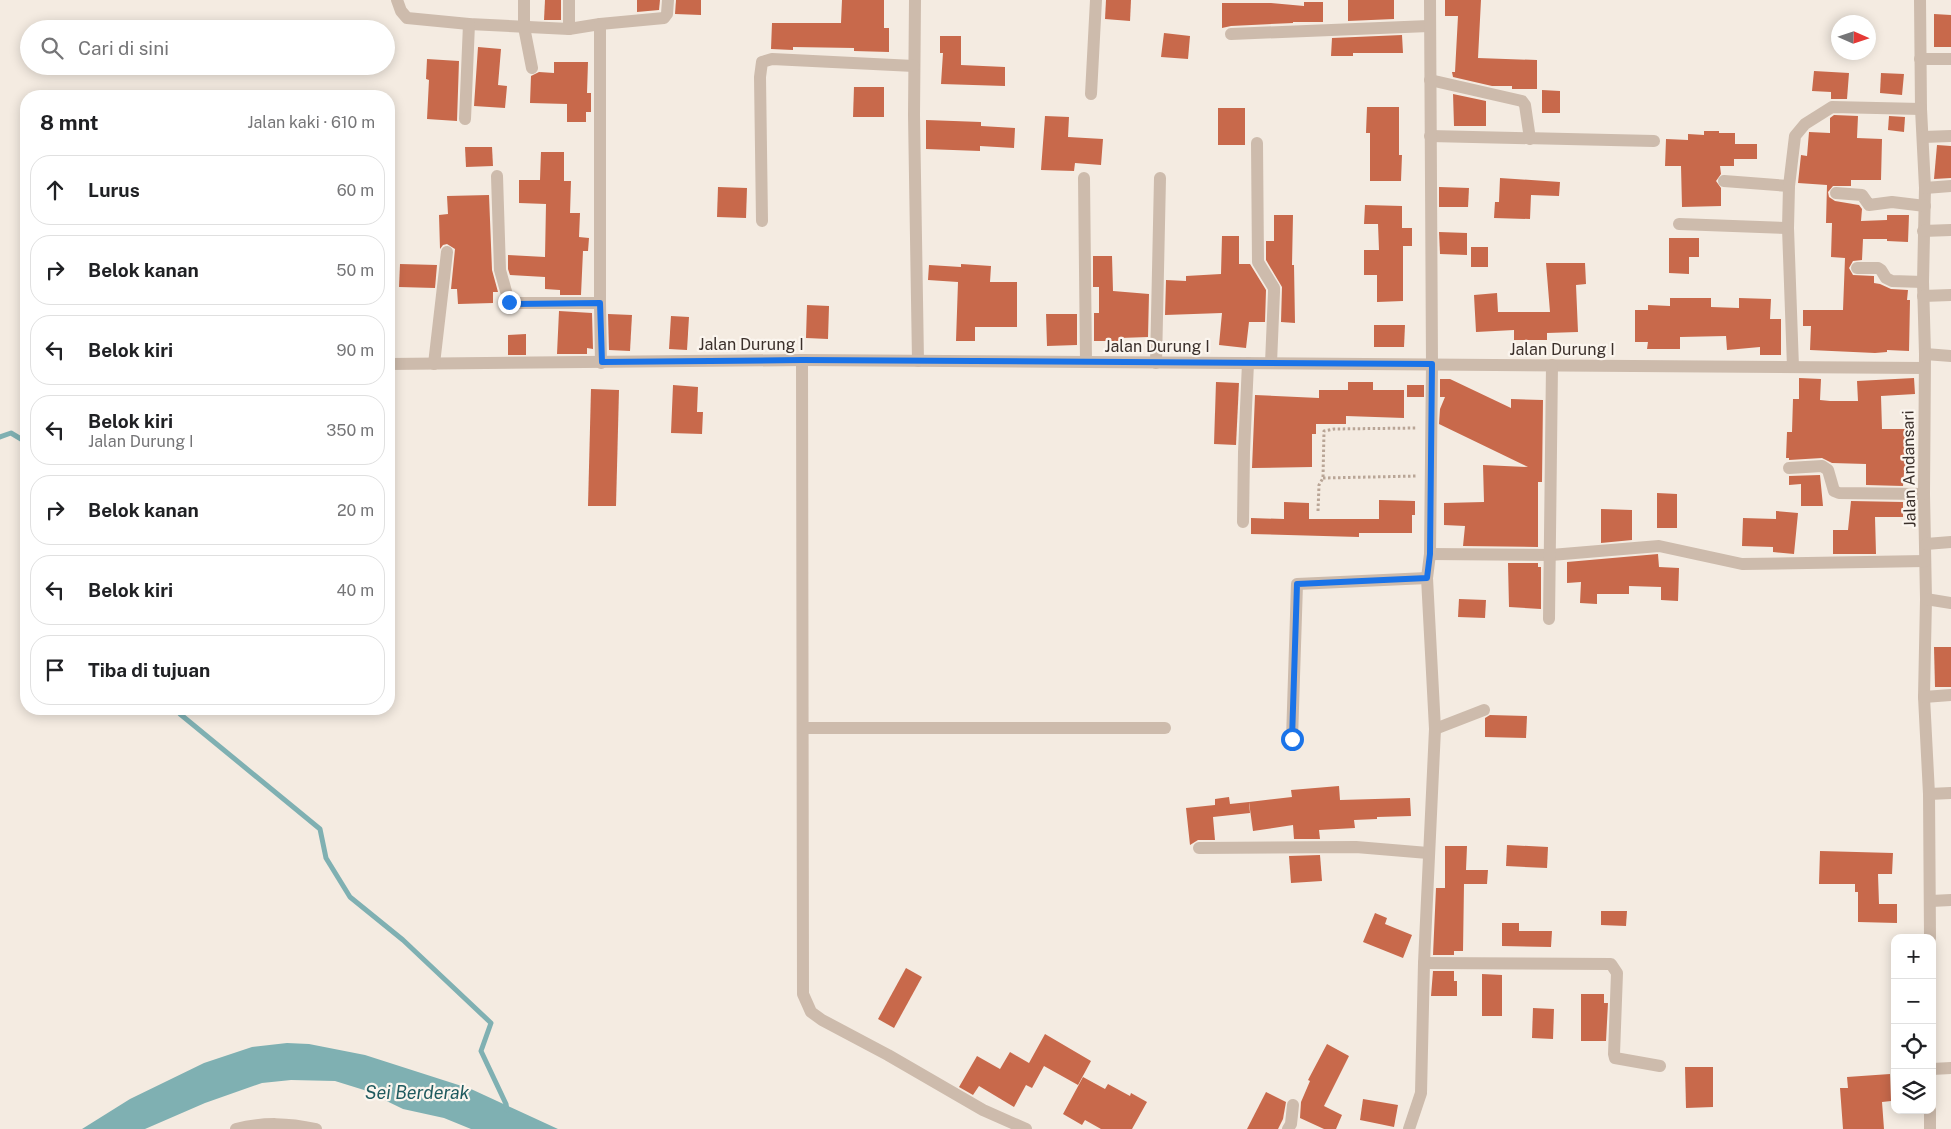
<!DOCTYPE html>
<html lang="id">
<meta charset="utf-8">
<style>
body{margin:0;font-family:"Public Sans",sans-serif;background:#f2f2f2;color:#202124}
.controls{position:absolute;right:15px;bottom:15px;display:grid;overflow:hidden;border-radius:10px;box-shadow:0 2px 12px #0003}
.controls button{width:45px;height:45px;display:grid;place-items:center;padding:0;border:0;border-bottom:1px solid #e0e0e0;background:#fff;color:#202124;font:25px sans-serif}
.compass{position:absolute;left:1831px;top:15px;width:45px;height:45px;border-radius:50%;background:#fff;box-shadow:0 2px 12px #0003;rotate:93deg}
.stop{position:absolute;width:15px;height:15px;margin:-11px;border:4px solid #1a73e8;border-radius:50%;background:#fff}
.stop.end{background:#1a73e8;border-color:#fff;box-shadow:0 1px 5px #0008}
.list{margin:0;padding:0;list-style:none}
h2{display:flex;justify-content:space-between;align-items:center;height:65px;margin:0;padding:0 20px;font-size:21px}
h2 small{font-size:16px;font-weight:400;color:#757577}
.list li{display:grid;grid-template-columns:32px 1fr auto;gap:15px;align-items:center;box-sizing:border-box;height:70px;margin:0 10px 10px;padding:0 10px;border:1px solid #e0e0e0;border-radius:20px}
.list b{display:block;font-size:19px;white-space:nowrap}
.list p{margin:0;font-size:16px;white-space:nowrap;color:#757577}
.list em{font-size:16px;font-style:normal;color:#757577}
.icon{flex:none;width:28px;height:28px;fill:none;stroke:currentColor;stroke-width:2;stroke-linecap:round;stroke-linejoin:round}
.map{position:relative;flex:none;width:1951px;height:1129px;overflow:hidden}
.search{position:absolute;background:#fff;box-shadow:0 2px 12px #0003;left:20px;top:20px;width:375px;height:55px;display:flex;align-items:center;gap:12px;box-sizing:border-box;padding:0 18px;border-radius:28px;color:#757577;font-size:19px}
.panel{position:absolute;background:#fff;box-shadow:0 2px 12px #0003;left:20px;top:90px;width:375px;height:625px;border-radius:20px}
.map>svg:first-child{display:block}
.water{fill:#7fb0b2}
.lines{fill:none;stroke-linecap:round;stroke-linejoin:round}
.stream{stroke:#7fb0b2;stroke-width:5}
.building{fill:#c8694b}
.path{stroke:#b9a596;stroke-width:3;stroke-dasharray:2.5 2.5;stroke-linecap:butt}
.minor{stroke:#cdbbac;stroke-width:12}
.route{stroke:#1a73e8;stroke-width:6}
.labels{text-anchor:middle;dominant-baseline:central;stroke-width:4.5;stroke-linejoin:round;paint-order:stroke}
.street-label{font-size:16px;fill:#3b302b;stroke:#fbf5ee}
.water-label{font-size:18px;font-style:italic;fill:#1f5a5e;stroke:#fbf5ee}
</style>
<div class="map">
<svg width="1951" height="1129" viewBox="0 0 1951 1129">
<rect width="100%" height="100%" fill="#f4ebe1"/>
<polygon class="water" points="287,1043 309,1044 365,1055 471,1089 558,1129 471,1129 444,1118 403,1109 364,1090 335,1081 291,1080 262,1083 205,1103 145,1129 82,1129 130,1099 204,1063 252,1047"/>
<g class="lines">
<g class="stream">
<polyline points="0,437 11,433 26,442"/>
<polyline points="177,709 180,714 320,829 326,858 350,897 403,940 491,1023 481,1051 506,1104 507,1110"/>
</g>
</g>
<g class="building">
<polygon points="545,0 561,0 561,20 544,20"/>
<polygon points="637,0 660,0 659,10 637,12"/>
<polygon points="676,0 701,0 701,15 675,14"/>
<polygon points="842,0 884,0 884,28 889,28 889,52 854,51 854,48 793,47 793,50 771,49 772,23 841,23"/>
<polygon points="1106,0 1131,0 1130,21 1105,19"/>
<polygon points="1348,0 1394,0 1394,19 1348,21"/>
<polygon points="1445,0 1481,0 1478,58 1537,60 1537,89 1512,89 1512,86 1492,86 1453,77 1452,72 1455,72 1458,16 1445,16"/>
<polygon points="1304,2 1323,2 1323,22 1293,22 1293,23 1231,26 1222,28 1222,3 1271,3 1304,6"/>
<polygon points="1934,14 1951,15 1951,47 1934,47"/>
<polygon points="1164,33 1190,36 1188,59 1161,57"/>
<polygon points="1402,35 1403,53 1353,53 1353,56 1331,56 1332,38"/>
<polygon points="940,36 961,36 961,65 1005,67 1005,86 941,84 943,53 940,53"/>
<polygon points="478,47 501,49 498,85 507,86 505,108 474,106"/>
<polygon points="427,59 459,61 457,121 427,119 429,80 426,79"/>
<polygon points="554,62 588,62 587,93 591,93 591,112 586,112 586,122 567,122 567,104 530,103 531,76 539,72 554,73"/>
<polygon points="1814,71 1849,73 1847,99 1831,99 1831,92 1812,91"/>
<polygon points="1881,73 1904,74 1902,95 1880,93"/>
<polygon points="854,87 884,87 884,117 853,117"/>
<polygon points="1542,90 1560,91 1560,113 1542,113"/>
<polygon points="1453,94 1486,101 1486,126 1454,126"/>
<polygon points="1367,107 1399,107 1399,155 1402,155 1401,181 1370,181 1370,133 1366,133"/>
<rect x="1218" y="108" width="27" height="37"/>
<polygon points="1834,115 1858,116 1857,138 1882,139 1881,180 1851,180 1851,186 1833,186 1828,192 1829,197 1835,201 1859,205 1862,209 1861,221 1887,220 1887,215 1909,215 1908,242 1887,241 1887,239 1863,239 1862,260 1853,261 1849,268 1853,275 1874,276 1874,283 1880,284 1891,289 1908,290 1907,300 1910,300 1909,351 1887,350 1887,352 1875,353 1810,350 1811,326 1803,326 1803,310 1843,310 1845,258 1831,257 1832,223 1826,223 1827,185 1798,183 1801,155 1807,156 1809,132 1830,133 1830,118"/>
<polygon points="1045,116 1069,117 1068,137 1103,139 1101,165 1075,163 1074,171 1041,170"/>
<polygon points="1889,116 1905,117 1904,132 1888,130"/>
<polygon points="926,120 981,122 981,126 1015,128 1014,148 980,146 980,151 926,149"/>
<polygon points="1704,131 1719,131 1719,133 1735,133 1735,144 1757,144 1757,159 1734,159 1734,166 1720,166 1721,174 1716,181 1721,188 1721,206 1682,207 1681,166 1665,166 1666,139 1688,140 1688,134 1704,135"/>
<polygon points="1937,145 1951,146 1951,178 1934,179"/>
<polygon points="465,147 492,147 493,166 466,167"/>
<polygon points="541,152 564,152 564,181 571,181 570,213 580,213 579,237 589,238 588,251 583,251 581,295 560,295 560,290 545,289 545,277 510,275 508,269 508,255 545,257 546,204 519,203 519,180 540,180"/>
<polygon points="1500,178 1560,182 1559,196 1531,195 1530,219 1494,218 1495,202 1499,202"/>
<polygon points="718,187 747,188 746,218 717,217"/>
<polygon points="1439,187 1469,188 1468,207 1439,207"/>
<polygon points="489,195 492,270 498,292 493,292 493,303 458,304 457,289 451,289 455,249 447,244 443,245 440,249 439,215 448,214 447,196"/>
<polygon points="1365,205 1402,206 1402,228 1412,228 1412,246 1403,246 1403,301 1377,302 1377,275 1364,275 1364,250 1379,250 1378,224 1364,224"/>
<polygon points="1274,215 1293,215 1292,265 1294,265 1295,323 1281,322 1282,287 1266,260 1266,241 1274,241"/>
<polygon points="1439,232 1467,233 1467,255 1440,254"/>
<polygon points="1222,236 1239,236 1239,264 1250,264 1266,290 1265,322 1249,322 1246,348 1219,345 1222,313 1165,315 1166,280 1186,281 1186,276 1221,274"/>
<polygon points="1669,238 1699,238 1699,257 1689,257 1689,274 1669,273"/>
<rect x="1471" y="247" width="17" height="20"/>
<polygon points="1093,256 1112,256 1113,291 1149,294 1148,337 1120,338 1120,341 1094,341 1094,313 1099,313 1099,287 1093,287"/>
<polygon points="1546,263 1585,263 1586,284 1576,285 1578,332 1547,333 1547,340 1514,340 1514,330 1476,332 1474,295 1497,293 1498,312 1550,312"/>
<polygon points="400,264 437,265 435,288 399,287"/>
<polygon points="961,264 991,266 990,282 1017,282 1017,327 975,327 975,341 956,341 958,282 928,280 929,265 961,267"/>
<polygon points="1670,298 1711,298 1711,307 1739,308 1739,298 1771,299 1770,319 1781,319 1781,355 1760,355 1760,347 1727,350 1726,336 1680,337 1680,349 1647,349 1648,342 1635,342 1635,310 1648,310 1648,305 1670,306"/>
<polygon points="807,305 829,306 828,339 806,338"/>
<polygon points="559,311 592,313 593,349 587,348 587,354 557,354"/>
<polygon points="608,314 632,315 630,351 609,350"/>
<polygon points="1046,314 1077,314 1077,345 1047,346"/>
<polygon points="671,316 689,317 687,350 669,349"/>
<polygon points="1374,325 1405,325 1404,347 1374,347"/>
<polygon points="526,334 526,355 508,355 508,335"/>
<polygon points="1799,378 1821,379 1820,400 1830,401 1858,401 1857,381 1914,378 1915,394 1881,396 1882,429 1912,429 1914,473 1904,473 1903,486 1866,485 1866,464 1832,463 1822,458 1789,460 1789,458 1786,458 1787,432 1792,432 1793,399 1799,399"/>
<polygon points="1440,379 1450,379 1511,408 1511,399 1543,400 1542,482 1538,482 1538,547 1463,546 1465,526 1444,525 1444,503 1484,502 1483,465 1528,467 1439,424 1440,409 1445,397 1440,397"/>
<polygon points="1216,382 1239,383 1236,445 1214,444"/>
<polygon points="1348,382 1373,382 1373,390 1404,390 1404,418 1346,416 1346,424 1316,424 1316,434 1312,434 1312,467 1252,468 1255,395 1319,398 1319,390 1348,390"/>
<polygon points="673,385 698,387 697,412 703,412 702,434 671,433"/>
<rect x="1407" y="385" width="17" height="12"/>
<polygon points="591,389 619,390 616,506 588,506"/>
<polygon points="1820,475 1823,506 1801,506 1801,484 1789,485 1789,476"/>
<polygon points="1657,493 1677,494 1677,528 1657,528"/>
<polygon points="1379,500 1415,501 1415,515 1412,515 1412,533 1359,533 1359,537 1251,534 1251,518 1284,519 1284,502 1309,503 1309,519 1379,519"/>
<polygon points="1851,501 1903,502 1903,517 1875,517 1876,554 1833,554 1833,530 1848,530"/>
<polygon points="1601,509 1632,510 1632,540 1601,543"/>
<polygon points="1776,511 1798,513 1794,554 1773,552 1773,547 1742,546 1743,518 1776,519"/>
<polygon points="1658,554 1659,567 1679,568 1678,601 1661,600 1661,587 1629,586 1629,594 1597,594 1597,604 1580,603 1581,582 1567,583 1567,562"/>
<polygon points="1508,563 1538,563 1538,567 1541,567 1541,609 1509,607"/>
<polygon points="1459,599 1486,600 1485,618 1458,617"/>
<polygon points="1934,647 1951,647 1951,687 1935,687"/>
<polygon points="1490,715 1527,716 1526,738 1485,737 1485,718"/>
<polygon points="1339,786 1340,800 1410,798 1411,816 1377,817 1377,819 1354,820 1355,828 1319,830 1320,839 1294,839 1293,825 1253,831 1249,802 1292,797 1291,790"/>
<polygon points="1229,797 1230,804 1249,802 1250,813 1213,817 1215,840 1198,840 1190,845 1186,808 1215,805 1215,799"/>
<polygon points="1507,845 1548,847 1547,868 1506,866"/>
<polygon points="1445,846 1467,846 1466,870 1488,870 1487,884 1464,884 1463,951 1454,951 1454,955 1433,955 1436,888 1445,888"/>
<polygon points="1820,851 1893,853 1892,874 1878,874 1879,904 1897,904 1897,923 1858,922 1858,892 1855,892 1855,884 1819,884"/>
<polygon points="1320,855 1322,881 1291,883 1289,856"/>
<polygon points="1601,911 1627,911 1626,926 1601,925"/>
<polygon points="1375,913 1387,918 1385,924 1412,935 1403,958 1363,942"/>
<polygon points="1502,923 1519,923 1519,931 1552,931 1551,947 1502,946"/>
<polygon points="906,968 922,977 894,1028 878,1019"/>
<polygon points="1433,971 1454,971 1454,981 1457,981 1457,996 1431,996"/>
<polygon points="1482,974 1502,975 1502,1016 1482,1016"/>
<polygon points="1581,994 1604,994 1604,1003 1608,1003 1606,1041 1581,1041"/>
<polygon points="1533,1008 1554,1009 1553,1039 1532,1038"/>
<polygon points="1045,1034 1091,1061 1078,1085 1044,1066 1032,1088 1026,1085 1014,1107 979,1086 973,1095 959,1087 977,1056 1000,1069 1010,1052 1029,1063"/>
<polygon points="1327,1044 1349,1056 1324,1106 1342,1115 1336,1129 1324,1129 1300,1118 1301,1102 1310,1081 1308,1080"/>
<polygon points="1685,1067 1713,1067 1713,1107 1686,1108"/>
<polygon points="1890,1074 1891,1101 1882,1102 1884,1129 1843,1129 1840,1088 1848,1088 1847,1077"/>
<polygon points="1083,1077 1105,1089 1108,1084 1130,1096 1131,1093 1147,1102 1132,1129 1101,1129 1085,1120 1082,1125 1063,1114"/>
<polygon points="1266,1092 1286,1102 1283,1119 1278,1129 1247,1129"/>
<polygon points="1363,1099 1398,1105 1394,1127 1360,1120"/>
</g>
<g class="lines">
<g class="path">
<polyline points="1323,478 1418,476"/>
<polyline points="1318,511 1319,485 1323,478 1324,431 1334,429 1417,428"/>
</g>
<g class="minor">
<polyline points="397,0 401,11 407,18 469,24 569,29 600,24 664,18 667,14 668,0"/>
<polyline points="524,0 524,27 532,68"/>
<polyline points="915,0 914,115 918,361"/>
<polyline points="1920,0 1921,109 1925,188 1923,282 1925,354 1924,494 1926,599 1924,697 1929,794 1930,938"/>
<polyline points="600,24 600,303 601,363"/>
<polyline points="569,29 569,0"/>
<polyline points="1231,34 1429,26"/>
<polyline points="1920,59 1951,59"/>
<polyline points="1430,80 1522,101 1525,105 1530,139"/>
<polyline points="1091,94 1096,0"/>
<polyline points="465,119 469,24"/>
<polyline points="1430,136 1654,141"/>
<polyline points="1923,137 1951,136"/>
<polyline points="1257,143 1258,262 1274,288 1274,292 1271,363"/>
<polyline points="497,176 500,270 509,302 515,303 600,303"/>
<polyline points="1084,178 1086,362"/>
<polyline points="1724,181 1789,186"/>
<polyline points="1925,188 1951,186"/>
<polyline points="1836,193 1862,195 1869,205 1892,202 1925,206"/>
<polyline points="762,221 760,77 762,62 772,59 914,66"/>
<polyline points="1679,224 1788,228"/>
<polyline points="1923,231 1951,230"/>
<polyline points="1857,268 1878,268 1881,270 1886,278 1892,281 1923,282"/>
<polyline points="1923,296 1951,295"/>
<polyline points="1925,354 1951,356"/>
<polyline points="802,360 803,994 811,1012 822,1020 888,1055 983,1110 1026,1129"/>
<polyline points="1156,363 1160,178"/>
<polyline points="389,364 802,360 1924,368"/>
<polyline points="434,364 447,252"/>
<polyline points="1793,367 1788,228 1789,186 1795,136 1805,124 1832,107 1921,109"/>
<polyline points="1789,468 1822,466 1828,470 1834,491 1839,493 1924,494"/>
<polyline points="1243,522 1244,452 1248,363"/>
<polyline points="1926,544 1951,542"/>
<polyline points="1430,554 1551,555 1659,546 1742,564 1925,561"/>
<polyline points="1926,599 1951,603"/>
<polyline points="1549,619 1552,365"/>
<polyline points="1924,697 1951,695"/>
<polyline points="803,728 1165,728"/>
<polyline points="1435,729 1484,710"/>
<polyline points="1292,739 1297,584 1427,578"/>
<polyline points="1929,794 1951,793"/>
<polyline points="1199,848 1356,847 1428,853"/>
<polyline points="1931,901 1951,900"/>
<polyline points="1424,963 1611,964 1617,973 1614,1054 1615,1058 1660,1066"/>
<polyline points="1932,1069 1951,1068"/>
<polyline points="1930,1110 1930,1129"/>
<path d="M 236,1129 C 264,1122 288,1123 316,1129"/>
<polyline points="1288,1129 1291,1124 1293,1105"/>
<polyline points="1409,1129 1421,1093 1424,963 1435,729 1427,578 1430,554 1432,364 1430,0"/>
</g>
</g>
<g class="lines">
<polyline class="route" points="509,302 515,304 600,303 602,362 802,360 1432,364 1430,554 1427,578 1297,584 1292,739"/>
</g>
<g class="labels">
<g class="street-label">
<text x="751" y="344">Jalan Durung I</text>
<text x="1157" y="346">Jalan Durung I</text>
<text x="1562" y="349">Jalan Durung I</text>
<text transform="translate(1909 469) rotate(-91)">Jalan Andansari</text>
</g>
<g class="water-label">
<text x="417" y="1092">Sei Berderak</text>
</g>
</g>
</svg>
<div class="controls">
<button>+</button>
<button>−</button>
<button><svg class="icon" aria-label="locate" viewBox="0 0 24 24"><circle cx="12" cy="12" r="6"/><path d="M12 2v4M12 18v4M2 12h4M18 12h4"/></svg></button>
<button><svg class="icon" aria-label="layers" viewBox="0 0 24 24"><path d="M12 4l9 5-9 5-9-5zM3 14l9 5 9-5"/></svg></button>
</div>
<svg class="compass" viewBox="-18 -18 36 36"><path d="M0-13l5 13h-10z" fill="#e53935"/><path d="M0 13l5-13h-10z" fill="#757577"/></svg>
<div class="stop" style="left:1292px;top:739px"></div>
<div class="stop end" style="left:509px;top:302px"></div>
<div class="search"><svg class="icon" aria-label="search" viewBox="0 0 24 24"><circle cx="10" cy="10" r="6"/><path d="M15 15l6 6"/></svg>Cari di sini</div>
<section class="panel">
<h2>8 mnt<small>Jalan kaki · 610 m</small></h2>
<ul class="list">
<li><svg class="icon" aria-label="ahead" viewBox="0 0 24 24"><path d="M12 20V5M6 11l6-6 6 6"/></svg><div><b>Lurus</b></div><em>60 m</em></li>
<li><svg class="icon" aria-label="right" viewBox="0 0 24 24"><path d="M7 20v-9h11M14 6l5 5-5 5"/></svg><div><b>Belok kanan</b></div><em>50 m</em></li>
<li><svg class="icon" aria-label="left" viewBox="0 0 24 24"><path d="M17 20v-9H6M10 6l-5 5 5 5"/></svg><div><b>Belok kiri</b></div><em>90 m</em></li>
<li><svg class="icon" aria-label="left" viewBox="0 0 24 24"><path d="M17 20v-9H6M10 6l-5 5 5 5"/></svg><div><b>Belok kiri</b><p>Jalan Durung I</p></div><em>350 m</em></li>
<li><svg class="icon" aria-label="right" viewBox="0 0 24 24"><path d="M7 20v-9h11M14 6l5 5-5 5"/></svg><div><b>Belok kanan</b></div><em>20 m</em></li>
<li><svg class="icon" aria-label="left" viewBox="0 0 24 24"><path d="M17 20v-9H6M10 6l-5 5 5 5"/></svg><div><b>Belok kiri</b></div><em>40 m</em></li>
<li><svg class="icon" aria-label="arrive" viewBox="0 0 24 24"><path d="M6 21V4h12l-3 4 3 4H6"/></svg><div><b>Tiba di tujuan</b></div></li>
</ul>
</section>
</div>
